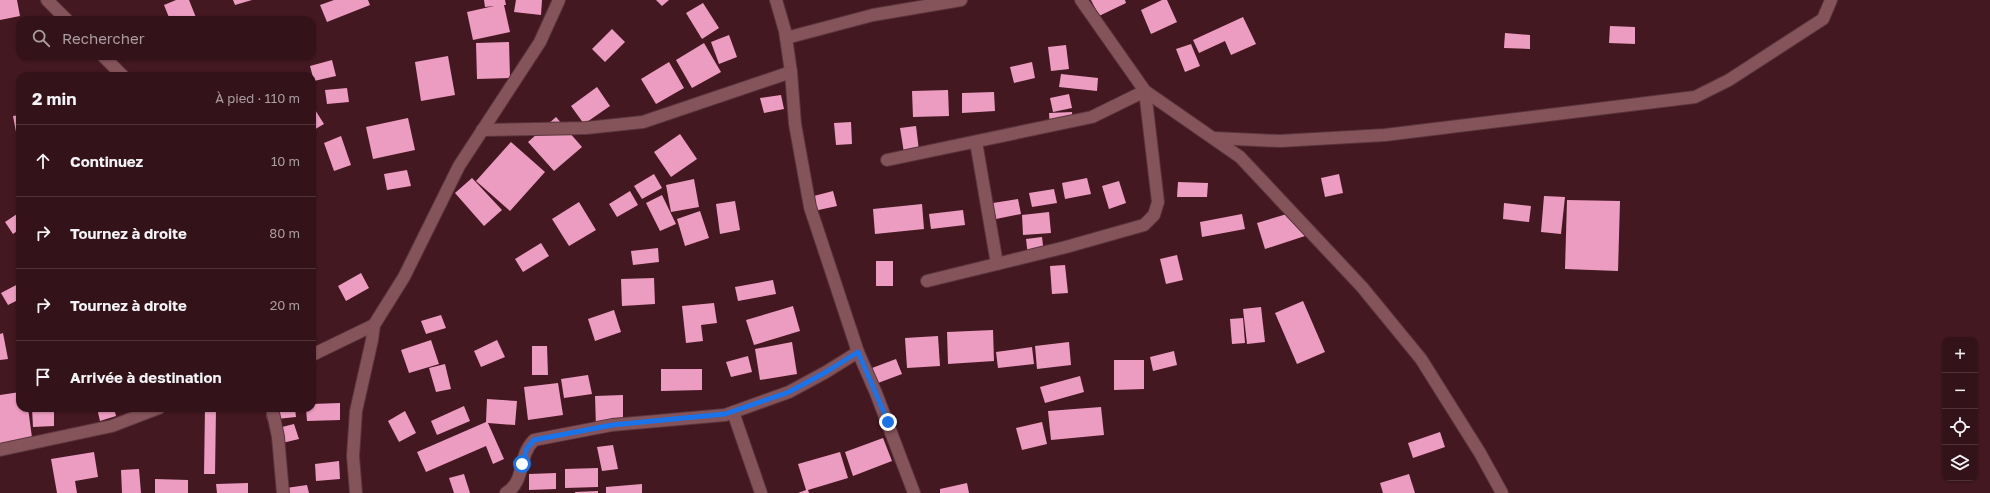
<!DOCTYPE html>
<html lang="fr">
<meta charset="utf-8">
<style>
body{margin:0;font-family:"Golos Text",sans-serif;background:#3b1b22;color:#f1f3f6}
.controls{position:absolute;right:12px;bottom:12px;display:grid;overflow:hidden;border-radius:8px;box-shadow:0 1px 3px #0004}
.controls button{width:36px;height:36px;display:grid;place-items:center;padding:0;border:0;border-bottom:1px solid #4e3238;background:#331219;color:#f1f3f6;font:20px sans-serif}
.stop{position:absolute;width:12px;height:12px;margin:-9px;border:3px solid #1a73e8;border-radius:50%;background:#fff}
.stop.end{background:#1a73e8;border-color:#fff;box-shadow:0 1px 4px #0008}
.list{margin:0;padding:0;list-style:none}
h2{display:flex;justify-content:space-between;align-items:center;height:52px;margin:0;padding:0 16px;font-size:17px}
h2 small{font-size:13px;font-weight:400;color:#a99ea2}
.list li{display:grid;grid-template-columns:26px 1fr auto;gap:12px;align-items:center;box-sizing:border-box;height:72px;padding:0 16px;border-top:1px solid #4e3238}
.list b{display:block;font-size:15px;white-space:nowrap}
.list em{font-size:13px;font-style:normal;color:#a99ea2}
.icon{flex:none;width:22px;height:22px;fill:none;stroke:currentColor;stroke-width:2;stroke-linecap:round;stroke-linejoin:round}
.map{position:relative;flex:none;width:1990px;height:493px;overflow:hidden}
.search{position:absolute;background:#331219;box-shadow:0 1px 3px #0004;left:16px;top:16px;width:300px;height:44px;display:flex;align-items:center;gap:10px;box-sizing:border-box;padding:0 14px;border-radius:12px;color:#a99ea2;font-size:15px}
.panel{position:absolute;background:#331219;box-shadow:0 1px 3px #0004;left:16px;top:72px;width:300px;height:340px;border-radius:12px}
.map>svg:first-child{display:block}
.building{fill:#ed9cc1}
.lines{fill:none;stroke-linecap:round;stroke-linejoin:round}
.minor-casing{stroke:#59353c;stroke-width:14}
.minor{stroke:#85535a;stroke-width:12}
.route{stroke:#1a73e8;stroke-width:5}
</style>
<div class="map">
<svg width="1990" height="493" viewBox="0 0 1990 493">
<rect width="100%" height="100%" fill="#441821"/>
<g class="building">
<polygon points="0,0 17,0 20,16 0,20"/>
<polygon points="176,0 189,0 197,20 170,20 164,5"/>
<polygon points="233,0 252,0 235,5"/>
<polygon points="334,0 368,0 370,5 327,22 320,5"/>
<polygon points="484,0 505,0 506,5 504,5 510,32 473,40 467,12 494,6 485,7"/>
<polygon points="516,0 542,0 541,15 514,12"/>
<polygon points="656,0 669,0 662,6"/>
<polygon points="1091,0 1125,0 1126,3 1099,16"/>
<polygon points="1162,0 1167,0 1177,22 1151,34 1141,10"/>
<polygon points="703,3 719,28 702,39 686,13"/>
<polygon points="1243,17 1256,44 1231,55 1225,41 1199,53 1193,40"/>
<polygon points="1610,26 1635,27 1635,44 1609,43"/>
<polygon points="612,29 625,42 605,62 592,49"/>
<polygon points="1505,33 1530,35 1530,49 1504,48"/>
<polygon points="729,35 737,57 719,64 711,42"/>
<polygon points="509,42 510,78 477,79 476,43"/>
<polygon points="704,43 721,72 692,88 676,60"/>
<polygon points="1191,44 1200,66 1185,72 1176,49"/>
<polygon points="1066,45 1069,69 1051,71 1048,47"/>
<polygon points="448,56 455,95 421,101 415,62"/>
<polygon points="332,60 336,76 314,81 310,66"/>
<polygon points="669,62 684,88 656,104 641,79"/>
<polygon points="1032,62 1035,78 1014,83 1010,67"/>
<polygon points="1061,74 1098,78 1097,91 1059,87"/>
<polygon points="597,87 610,106 584,124 571,106"/>
<polygon points="347,88 349,102 327,104 325,90"/>
<polygon points="948,90 949,116 913,117 912,91"/>
<polygon points="994,92 995,111 962,113 962,93"/>
<polygon points="1069,94 1072,108 1053,112 1050,98"/>
<polygon points="781,95 784,109 764,113 760,98"/>
<polygon points="312,105 324,124 312,131"/>
<polygon points="1072,112 1073,127 1050,128 1049,113"/>
<polygon points="20,115 20,131 16,132 13,116"/>
<polygon points="556,117 582,147 554,171 528,142"/>
<polygon points="408,118 415,150 373,159 366,127"/>
<polygon points="851,122 852,144 836,145 834,123"/>
<polygon points="916,126 919,151 904,153 900,128"/>
<polygon points="680,134 697,159 671,177 654,152"/>
<polygon points="341,136 351,165 334,171 324,143"/>
<polygon points="511,142 545,172 510,211 476,181"/>
<polygon points="407,170 411,186 387,190 384,174"/>
<polygon points="654,174 662,188 642,199 634,186"/>
<polygon points="1339,174 1343,193 1325,197 1321,178"/>
<polygon points="472,178 502,210 484,226 455,193"/>
<polygon points="1087,178 1091,194 1065,199 1062,183"/>
<polygon points="694,179 699,207 671,212 666,185"/>
<polygon points="1119,181 1126,203 1109,209 1102,186"/>
<polygon points="1178,182 1208,183 1207,197 1177,197"/>
<polygon points="1054,189 1057,203 1032,207 1029,193"/>
<polygon points="630,191 638,205 617,217 609,204"/>
<polygon points="833,191 837,206 814,211 810,197"/>
<polygon points="662,195 676,224 660,231 646,203"/>
<polygon points="1544,196 1565,197 1561,234 1541,232"/>
<polygon points="1018,199 1021,214 996,219 993,203"/>
<polygon points="1567,200 1620,201 1618,271 1565,269"/>
<polygon points="735,201 740,230 720,234 716,204"/>
<polygon points="579,202 596,230 569,246 552,219"/>
<polygon points="1504,203 1531,206 1529,222 1503,219"/>
<polygon points="922,204 924,229 875,234 873,209"/>
<polygon points="963,210 965,225 931,229 929,214"/>
<polygon points="700,211 709,238 685,246 677,219"/>
<polygon points="1297,211 1305,236 1265,249 1257,223"/>
<polygon points="20,212 20,229 13,234 5,222"/>
<polygon points="1049,212 1051,233 1023,235 1022,215"/>
<polygon points="1242,214 1245,229 1202,237 1200,222"/>
<polygon points="1042,237 1044,254 1028,256 1026,239"/>
<polygon points="541,243 549,256 523,272 515,259"/>
<polygon points="658,248 659,262 633,265 631,251"/>
<polygon points="1177,255 1183,280 1166,284 1160,259"/>
<rect x="876" y="261" width="17" height="25"/>
<polygon points="1065,265 1068,293 1052,294 1050,266"/>
<polygon points="361,273 369,288 346,301 338,286"/>
<polygon points="654,278 655,304 622,306 621,279"/>
<polygon points="773,280 776,294 738,301 735,287"/>
<polygon points="20,283 20,299 8,305 1,293"/>
<polygon points="1303,301 1325,352 1297,364 1275,313"/>
<polygon points="714,303 717,323 701,325 703,341 686,343 682,306"/>
<polygon points="793,306 800,331 754,345 746,320"/>
<polygon points="1261,307 1265,342 1247,344 1243,309"/>
<polygon points="614,310 621,332 595,341 588,319"/>
<polygon points="441,315 446,328 426,334 421,321"/>
<polygon points="1243,318 1245,343 1232,344 1230,319"/>
<polygon points="993,330 994,361 948,364 947,332"/>
<polygon points="3,333 8,359 0,360 0,334"/>
<polygon points="938,336 940,366 907,368 905,338"/>
<polygon points="431,340 439,364 409,373 401,350"/>
<polygon points="497,340 505,357 481,367 474,351"/>
<polygon points="792,342 797,374 760,380 755,349"/>
<polygon points="1069,342 1071,365 1037,369 1035,346"/>
<polygon points="532,346 547,346 548,375 532,375"/>
<polygon points="1032,347 1034,364 998,368 996,352"/>
<polygon points="1174,351 1177,365 1153,371 1150,357"/>
<polygon points="748,356 752,372 731,377 726,362"/>
<polygon points="896,359 902,374 878,383 872,368"/>
<polygon points="1114,360 1144,360 1144,389 1114,390"/>
<polygon points="445,364 451,389 436,392 429,368"/>
<polygon points="661,369 702,369 702,390 661,391"/>
<polygon points="588,375 592,394 564,398 561,379"/>
<polygon points="1080,376 1084,392 1045,403 1040,387"/>
<polygon points="558,383 563,415 528,420 524,387"/>
<polygon points="20,392 20,408 28,408 33,445 0,450 0,395"/>
<polygon points="623,395 623,427 596,428 595,396"/>
<polygon points="487,399 517,401 515,425 488,423 504,459 493,464 486,446 426,472 417,452 486,422"/>
<polygon points="340,403 340,420 307,421 306,408 312,408 312,404"/>
<polygon points="464,406 470,421 437,435 431,421"/>
<polygon points="1101,407 1104,435 1051,440 1048,411"/>
<polygon points="32,408 54,408 54,426 33,427"/>
<polygon points="97,408 114,408 116,416 100,421"/>
<polygon points="205,408 216,408 215,474 204,474"/>
<polygon points="266,408 295,408 296,417 267,420"/>
<polygon points="405,411 416,433 399,442 388,421"/>
<polygon points="1042,422 1047,444 1022,450 1016,428"/>
<polygon points="294,424 299,439 278,444 274,429"/>
<polygon points="1440,432 1445,447 1413,458 1408,443"/>
<polygon points="883,438 892,461 853,476 845,452"/>
<polygon points="613,445 618,469 602,471 597,447"/>
<polygon points="94,452 98,477 75,481 77,493 57,493 51,459"/>
<polygon points="840,452 848,478 808,490 809,493 798,493 806,490 798,464"/>
<polygon points="339,461 340,479 316,481 315,464"/>
<polygon points="598,468 598,487 565,488 565,469"/>
<polygon points="139,469 141,493 122,493 121,470"/>
<polygon points="556,473 556,489 529,490 529,474"/>
<polygon points="464,474 470,493 454,493 449,478"/>
<polygon points="1409,474 1415,493 1383,493 1380,483"/>
<polygon points="155,479 188,480 188,493 155,493"/>
<polygon points="248,483 248,493 217,493 216,484"/>
<polygon points="967,483 969,493 940,493 940,489"/>
<polygon points="642,484 642,493 606,493 606,487"/>
<polygon points="307,485 309,493 287,493 286,488"/>
<polygon points="598,491 598,493 575,493 575,492"/>
</g>
<g class="lines">
<g class="minor-casing">
<g id="minor">
<polyline points="47,0 67,20"/>
<polyline points="776,0 785,31 791,72"/>
<polyline points="1081,0 1145,91 1240,157 1362,287 1421,359 1480,453 1502,493"/>
<polyline points="786,38 873,15 961,0"/>
<polyline points="103,56 123,76"/>
<polyline points="482,130 586,128 643,122 791,72 795,124 810,207 858,352 876,393 914,493"/>
<polyline points="1214,138 1280,141 1385,135 1695,97 1729,80 1823,19 1831,0"/>
<polyline points="976,142 997,264"/>
<polyline points="887,160 1092,117 1145,91 1158,202 1154,215 1144,225 1066,247 927,281"/>
<polyline points="312,355 374,325"/>
<polyline points="272,408 278,437 283,493"/>
<polyline points="733,412 761,493"/>
<polyline points="0,450 112,426 159,408"/>
<polyline points="356,493 353,456 356,411 372,340 374,325 404,277 459,166 540,42 559,0"/>
<path d="M 506,493 C 526,481 517,457 534,440 L 612,425 L 725,415 L 789,392 L 826,372 L 858,352"/>
</g>
</g>
<use href="#minor" class="minor"/>
</g>
<g class="lines">
<polyline class="route" points="522,464 527,448 534,440 612,425 725,414 789,392 826,372 858,352 888,422"/>
</g>
</svg>
<div class="controls">
<button>+</button>
<button>−</button>
<button><svg class="icon" aria-label="locate" viewBox="0 0 24 24"><circle cx="12" cy="12" r="6"/><path d="M12 2v4M12 18v4M2 12h4M18 12h4"/></svg></button>
<button><svg class="icon" aria-label="layers" viewBox="0 0 24 24"><path d="M12 4l9 5-9 5-9-5zM3 14l9 5 9-5"/></svg></button>
</div>
<div class="stop" style="left:522px;top:464px"></div>
<div class="stop end" style="left:888px;top:422px"></div>
<div class="search"><svg class="icon" aria-label="search" viewBox="0 0 24 24"><circle cx="10" cy="10" r="6"/><path d="M15 15l6 6"/></svg>Rechercher</div>
<section class="panel">
<h2>2 min<small>À pied · 110 m</small></h2>
<ul class="list">
<li><svg class="icon" aria-label="ahead" viewBox="0 0 24 24"><path d="M12 20V5M6 11l6-6 6 6"/></svg><div><b>Continuez</b></div><em>10 m</em></li>
<li><svg class="icon" aria-label="right" viewBox="0 0 24 24"><path d="M7 20v-9h11M14 6l5 5-5 5"/></svg><div><b>Tournez à droite</b></div><em>80 m</em></li>
<li><svg class="icon" aria-label="right" viewBox="0 0 24 24"><path d="M7 20v-9h11M14 6l5 5-5 5"/></svg><div><b>Tournez à droite</b></div><em>20 m</em></li>
<li><svg class="icon" aria-label="arrive" viewBox="0 0 24 24"><path d="M6 21V4h12l-3 4 3 4H6"/></svg><div><b>Arrivée à destination</b></div></li>
</ul>
</section>
</div>
